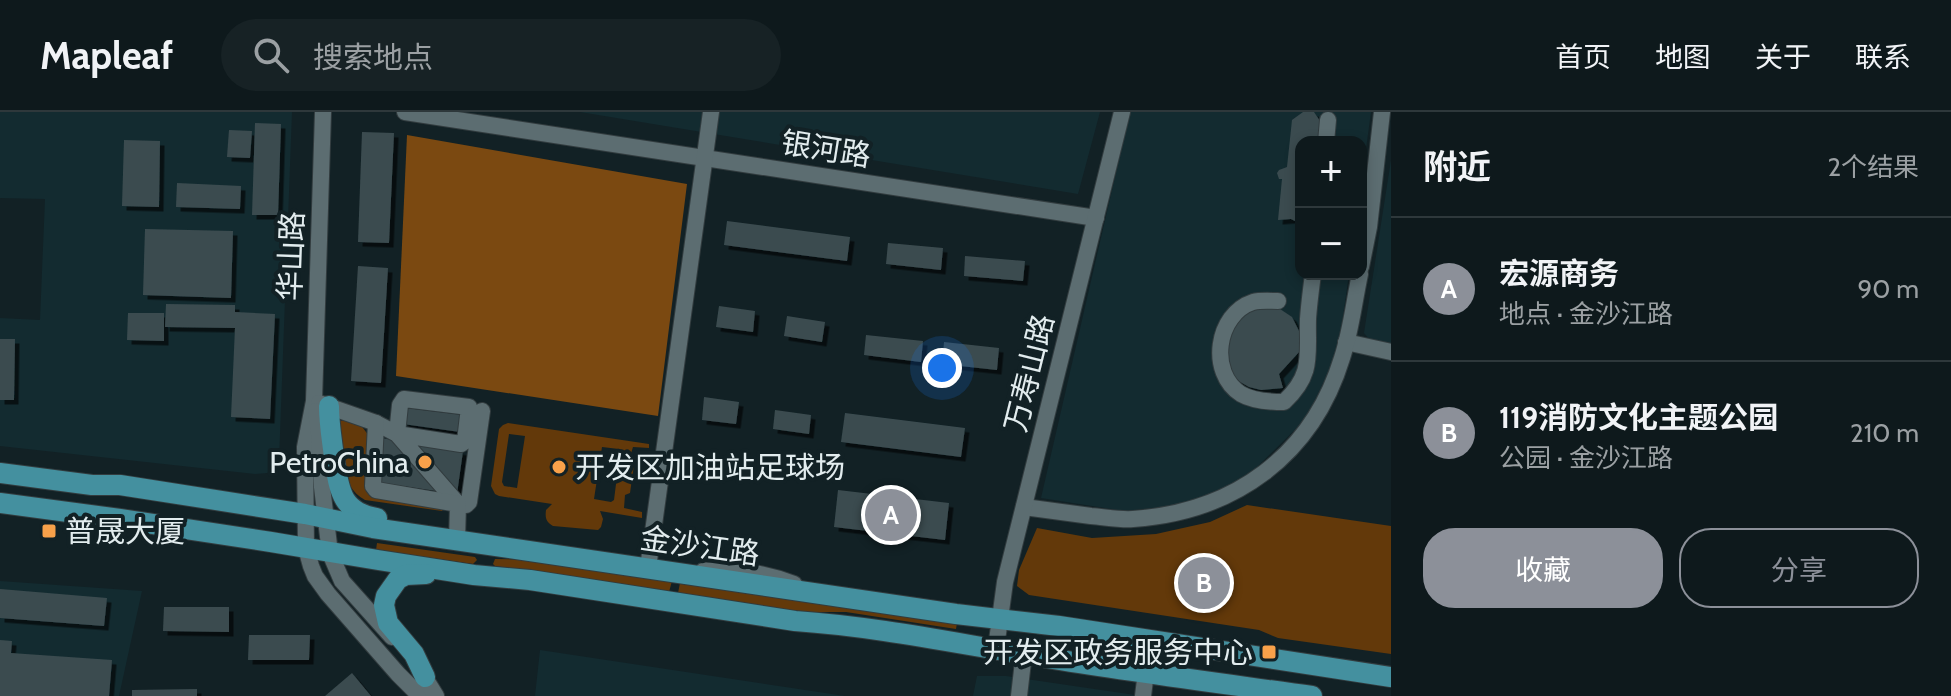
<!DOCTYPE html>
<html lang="zh">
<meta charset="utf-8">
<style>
body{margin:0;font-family:Cabin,"Noto Sans SC",sans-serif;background:#172225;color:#f1f3f6}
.controls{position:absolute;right:24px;top:24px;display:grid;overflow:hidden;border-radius:16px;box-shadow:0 4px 12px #0003}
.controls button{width:72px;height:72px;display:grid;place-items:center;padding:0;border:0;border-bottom:2px solid #2e383b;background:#0e191c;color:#f1f3f6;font:40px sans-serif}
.you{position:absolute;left:942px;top:256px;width:28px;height:28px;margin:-20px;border:6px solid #fff;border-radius:50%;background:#1a73e8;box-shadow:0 0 0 12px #1a73e833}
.badge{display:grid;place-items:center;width:52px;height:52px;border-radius:50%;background:#8c9099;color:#fff;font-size:26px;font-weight:700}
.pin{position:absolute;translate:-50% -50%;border:4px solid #fff;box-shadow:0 2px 8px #0006}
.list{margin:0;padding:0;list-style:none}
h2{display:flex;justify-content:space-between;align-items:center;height:104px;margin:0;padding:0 32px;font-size:34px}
h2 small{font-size:26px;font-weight:400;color:#9ba0a3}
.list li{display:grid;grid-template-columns:52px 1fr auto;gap:24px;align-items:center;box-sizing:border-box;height:144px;padding:0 32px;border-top:2px solid #2e383b}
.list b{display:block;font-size:30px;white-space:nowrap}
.list p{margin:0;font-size:26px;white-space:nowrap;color:#9ba0a3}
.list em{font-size:26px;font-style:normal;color:#9ba0a3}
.actions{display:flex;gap:16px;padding:24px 32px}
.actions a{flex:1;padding:18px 0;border:2px solid #8c9099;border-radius:32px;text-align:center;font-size:28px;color:#8c9099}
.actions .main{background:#8c9099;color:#fff}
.icon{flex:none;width:44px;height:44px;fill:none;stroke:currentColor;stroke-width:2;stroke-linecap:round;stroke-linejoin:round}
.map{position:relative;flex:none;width:1391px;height:584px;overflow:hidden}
header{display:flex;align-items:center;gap:48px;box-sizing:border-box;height:112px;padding:0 40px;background:#0e191c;border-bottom:2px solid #2e383b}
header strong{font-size:38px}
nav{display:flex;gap:44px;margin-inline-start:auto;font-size:28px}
.search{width:560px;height:72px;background:#172225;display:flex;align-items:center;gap:20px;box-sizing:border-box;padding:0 28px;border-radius:44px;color:#9ba0a3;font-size:30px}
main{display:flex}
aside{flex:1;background:#0e191c}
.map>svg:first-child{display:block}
.built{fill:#132b30}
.green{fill:#63390a;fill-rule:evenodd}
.forest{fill:#7b4911}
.building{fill:#3b4b4f;filter:url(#shadow)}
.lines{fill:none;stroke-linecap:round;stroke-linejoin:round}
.minor-casing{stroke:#323c3f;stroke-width:18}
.major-casing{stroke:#323c3f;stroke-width:22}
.minor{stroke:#5c6d71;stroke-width:16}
.major{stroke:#44909f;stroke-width:20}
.poi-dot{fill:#f8a14a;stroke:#122125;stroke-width:3}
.labels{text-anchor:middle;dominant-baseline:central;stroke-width:8;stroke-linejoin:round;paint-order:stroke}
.street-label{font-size:30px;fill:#e2ecee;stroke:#122125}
.poi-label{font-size:30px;fill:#e2ecee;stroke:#122125;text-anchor:end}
</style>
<header>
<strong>Mapleaf</strong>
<div class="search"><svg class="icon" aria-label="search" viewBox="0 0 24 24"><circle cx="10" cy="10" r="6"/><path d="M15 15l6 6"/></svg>搜索地点</div>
<nav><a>首页</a><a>地图</a><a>关于</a><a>联系</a></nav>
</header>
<main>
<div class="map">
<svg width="1391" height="584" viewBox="0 0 1391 584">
<defs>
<filter id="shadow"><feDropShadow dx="4.5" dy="4.5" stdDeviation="0" flood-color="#0009"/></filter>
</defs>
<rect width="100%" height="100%" fill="#122125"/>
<g class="built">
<polygon points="0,0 292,0 279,349 276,356 267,361 255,362 0,334 0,206 40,208 45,87 0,86"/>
<polygon points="580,0 1100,0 1078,82"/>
<polygon points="1130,0 1371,0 1361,74 1361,30 1301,30 1301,162 1349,162 1338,240 1306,307 1254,358 1201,391 1124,399 1041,386"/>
<polygon points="1391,48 1391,232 1372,230 1364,221"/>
<polygon points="0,469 142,479 119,584 0,584"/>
<polygon points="540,538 845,584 535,584"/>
<polygon points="977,564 1006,564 1142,584 973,584"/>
</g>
<g class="green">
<path d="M 352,308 L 360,312 L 369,324 L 366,376 L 444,396 L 442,399 L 365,388 C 339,374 340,336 336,309 Z"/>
<path d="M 508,311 L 649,332 L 649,336 L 633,335 L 629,348 L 634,353 L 630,381 L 625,383 L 624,396 L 642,400 L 642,406 L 600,399 L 603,407 L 601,415 L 598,418 L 553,414 C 546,410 545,406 546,398 L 552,392 L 499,384 L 495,382 L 491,374 L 499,317 L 503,313 ZM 509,322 L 525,324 L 517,376 L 504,374 L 502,370 ZM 602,335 L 619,337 L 620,340 L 614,388 L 611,390 L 594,387 Z"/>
<polygon points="1247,393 1391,414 1391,542 1278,526 1259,518 1029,483 1017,474 1019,458 1037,416 1092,426 1156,422 1210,410"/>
<polygon points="377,431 475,445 477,448 473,452 376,438"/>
<polygon points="495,447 542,448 672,469 669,480 495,454 493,452"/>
<polygon points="680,471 957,511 956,517 846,500 800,500 678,481"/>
</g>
<polygon class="forest" points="407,23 687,72 658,304 396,264"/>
<g class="building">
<polygon points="1303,0 1314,0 1324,15 1323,30 1301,30 1301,112 1291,107 1278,108 1282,67 1279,67 1277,61 1279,58 1287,55 1292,8"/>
<polygon points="255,11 281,12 278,103 252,103"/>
<polygon points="229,18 252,19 250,46 227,45"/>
<polygon points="362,20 394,21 389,131 358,130"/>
<polygon points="124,28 160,29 159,95 122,94"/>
<polygon points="177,71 241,74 240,97 176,95"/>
<polygon points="727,109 850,125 847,149 724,133"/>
<polygon points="145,117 233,119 231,186 143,183"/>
<polygon points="888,131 943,136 941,158 886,152"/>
<polygon points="965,144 1025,149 1023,169 964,164"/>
<polygon points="358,154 388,156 381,271 351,269"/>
<polygon points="166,192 235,193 235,200 275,202 270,307 231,305 235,216 165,215"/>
<polygon points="719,194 755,199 753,220 716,215"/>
<polygon points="1270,194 1280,197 1292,205 1302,225 1300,239 1279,262 1283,276 1261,278 1249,275 1235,267 1229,257 1224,233 1240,201"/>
<polygon points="128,201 164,201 164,229 127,228"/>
<polygon points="787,204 825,210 822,230 784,224"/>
<polygon points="866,223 923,229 921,250 864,243"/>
<polygon points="0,227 15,227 14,288 0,288"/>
<polygon points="944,230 999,236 997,258 942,252"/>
<polygon points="704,285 739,290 736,312 702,308"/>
<polygon points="406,296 463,303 460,320 403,312"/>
<polygon points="775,298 811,303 809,322 773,317"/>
<polygon points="845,301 965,316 961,345 841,330"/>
<polygon points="381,326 463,339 457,382 375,370"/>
<polygon points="838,378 949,391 945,428 834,415"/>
<polygon points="0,477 107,486 104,514 0,506"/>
<polygon points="164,495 229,495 229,520 163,519"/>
<polygon points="249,523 310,523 309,548 248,548"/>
<polygon points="0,528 12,529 11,541 112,548 109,584 0,584"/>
<polygon points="352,561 371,584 325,584"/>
<polygon points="197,577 197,584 132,584 132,578"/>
</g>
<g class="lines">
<g class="minor-casing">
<g id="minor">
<polyline points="323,0 314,289 305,335 306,436 311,454 315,464 328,482 398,562 420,584"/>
<polyline points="405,0 1096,106"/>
<polyline points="1326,30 1328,8"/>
<polyline points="1361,155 1369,115 1382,0"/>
<path d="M 1278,189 C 1270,189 1261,188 1253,190 C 1216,202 1208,261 1241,282 C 1253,289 1270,290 1284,290 C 1314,262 1307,243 1308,207 C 1309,192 1311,177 1313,162"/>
<polyline points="1346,230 1391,240"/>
<polyline points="319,291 376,311 397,322 461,332 465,329 469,295 404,287 400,293 397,322 458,392 466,393 469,390 482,299"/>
<polyline points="316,299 319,322 322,375 330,441 342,469 392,525"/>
<polyline points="376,311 373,374 376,378 458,392 457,428"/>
<path d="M 1024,395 C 1046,398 1068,401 1091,404 C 1105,405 1119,408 1133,407 C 1234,400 1312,344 1342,246 C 1351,219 1354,190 1360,162"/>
<polyline points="648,456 711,0"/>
<path d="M 703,459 C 734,456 765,461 794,472"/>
<polyline points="996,536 1005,470 1122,0"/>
<polyline points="420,558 436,584"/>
<polyline points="1019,584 1024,541"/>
<polyline points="1143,584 1146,560"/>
</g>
</g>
<g class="major-casing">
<g id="major">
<path d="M 329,294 C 329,312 332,328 334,345 C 339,376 340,400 377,406"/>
<polyline points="0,361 92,373 120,373 305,402 373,416 956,502 1059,514 1391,565"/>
<path d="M 0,391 L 120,407 L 271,430 L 378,448 L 474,463 L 530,468 L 795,509 C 883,515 968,534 1054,547 C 1140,561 1226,572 1312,584"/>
<polyline points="425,565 414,542 388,511 384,493 386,484 398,467 406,463 426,462"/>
</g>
</g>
<use href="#minor" class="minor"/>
<use href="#major" class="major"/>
</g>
<g class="poi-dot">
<circle cx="425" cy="350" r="8"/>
<circle cx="559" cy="355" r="8"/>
<rect x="41" y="411" width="16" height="16" rx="4"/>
<rect x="1261" y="532" width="16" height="16" rx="4"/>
</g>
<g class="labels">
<g class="street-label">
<text transform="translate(826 37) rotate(9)">银河路</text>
<text transform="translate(291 144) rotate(-88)">华山路</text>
<text transform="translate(1029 261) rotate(-76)">万寿山路</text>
<text transform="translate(700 434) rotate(8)">金沙江路</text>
</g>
<g class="poi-label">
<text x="409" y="350">PetroChina</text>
<text x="575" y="355" text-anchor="start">开发区加油站足球场</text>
<text x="65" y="419" text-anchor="start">普晟大厦</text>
<text x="1253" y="540">开发区政务服务中心</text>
</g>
</g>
</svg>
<div class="controls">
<button>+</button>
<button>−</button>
</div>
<div class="you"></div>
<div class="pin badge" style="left:891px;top:403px">A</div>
<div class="pin badge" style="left:1204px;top:471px">B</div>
</div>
<aside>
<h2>附近<small>2个结果</small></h2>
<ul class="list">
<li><span class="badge">A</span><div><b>宏源商务</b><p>地点 · 金沙江路</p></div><em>90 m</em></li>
<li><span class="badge">B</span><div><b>119消防文化主题公园</b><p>公园 · 金沙江路</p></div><em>210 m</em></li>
</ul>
<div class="actions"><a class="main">收藏</a><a>分享</a></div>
</aside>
</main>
